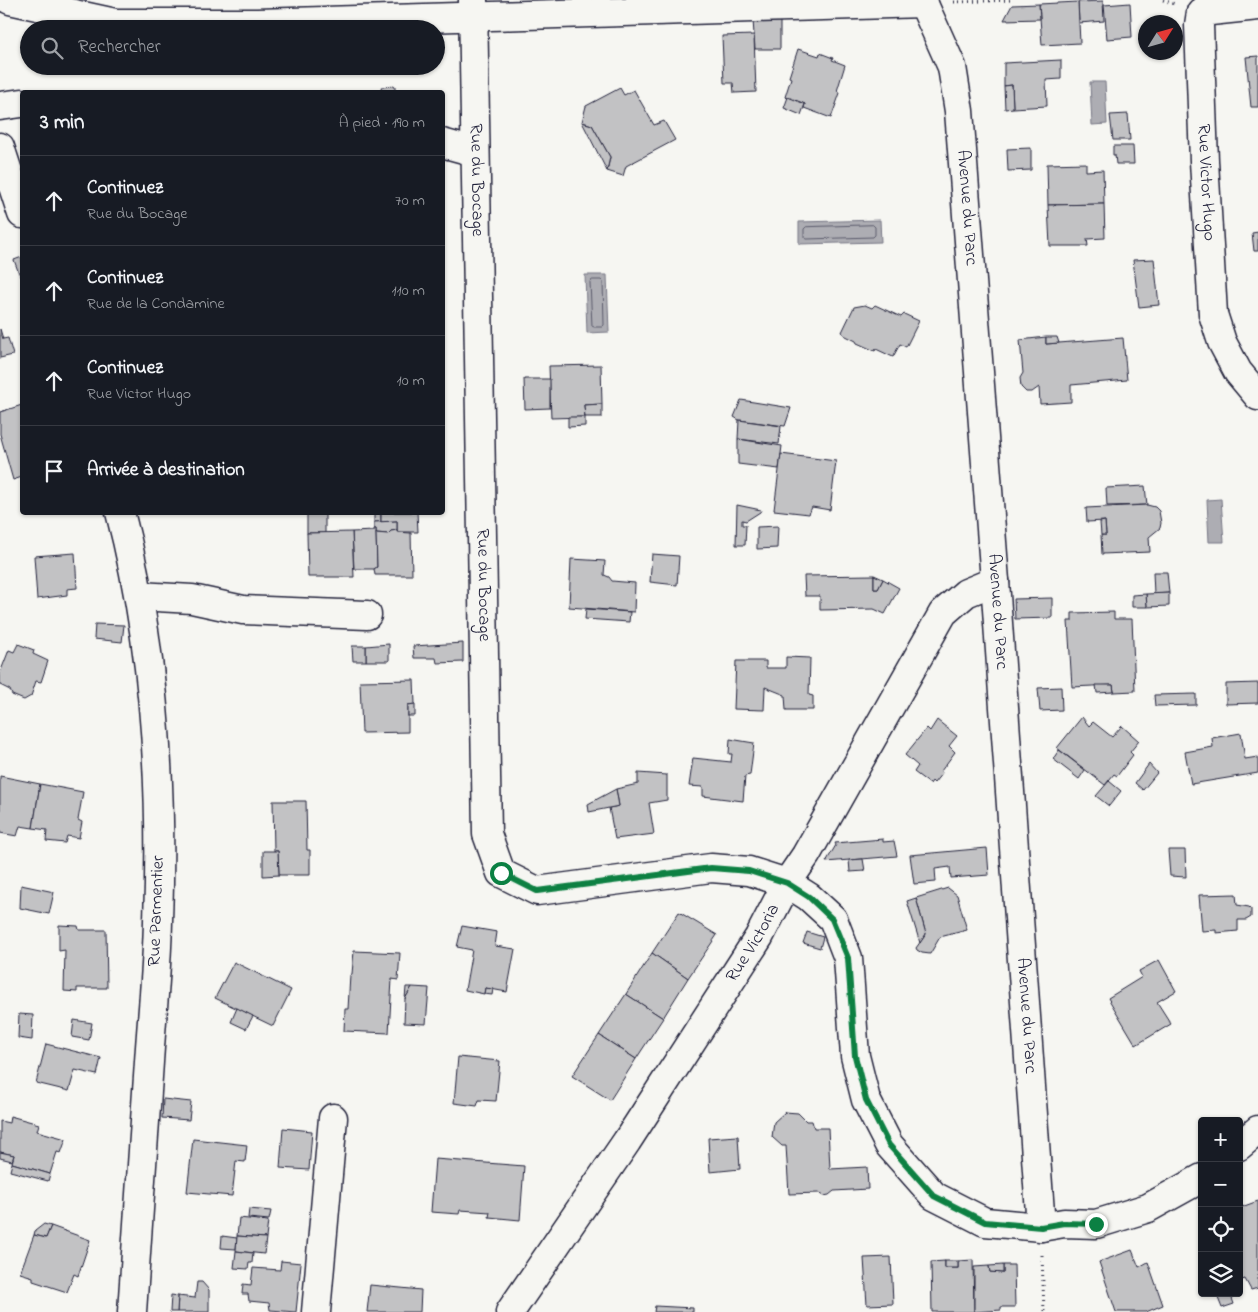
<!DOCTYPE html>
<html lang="fr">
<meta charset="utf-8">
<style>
body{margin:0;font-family:"Indie Flower",sans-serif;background:#20242c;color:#f1f3f6}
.controls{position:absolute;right:15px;bottom:15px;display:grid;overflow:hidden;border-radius:5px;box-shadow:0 1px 4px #0004}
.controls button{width:45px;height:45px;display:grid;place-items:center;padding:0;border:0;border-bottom:1px solid #363941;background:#171b24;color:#f1f3f6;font:25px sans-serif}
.compass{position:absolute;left:1138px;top:15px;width:45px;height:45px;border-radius:50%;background:#171b24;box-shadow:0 1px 4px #0004;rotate:53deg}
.stop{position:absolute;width:15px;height:15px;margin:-11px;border:4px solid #0b8043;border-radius:50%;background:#fff}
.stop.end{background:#0b8043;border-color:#fff;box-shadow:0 1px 5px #0008}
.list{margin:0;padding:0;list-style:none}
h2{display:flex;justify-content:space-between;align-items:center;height:65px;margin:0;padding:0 20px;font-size:21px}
h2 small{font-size:16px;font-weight:400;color:#9ea1a6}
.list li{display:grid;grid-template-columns:32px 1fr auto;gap:15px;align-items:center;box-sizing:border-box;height:90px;padding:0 20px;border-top:1px solid #363941}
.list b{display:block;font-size:19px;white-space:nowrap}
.list p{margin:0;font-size:16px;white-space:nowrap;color:#9ea1a6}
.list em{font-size:16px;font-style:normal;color:#9ea1a6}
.icon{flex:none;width:28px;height:28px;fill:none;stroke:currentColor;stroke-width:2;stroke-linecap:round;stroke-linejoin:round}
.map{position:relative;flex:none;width:1258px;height:1312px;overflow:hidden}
.search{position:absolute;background:#171b24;box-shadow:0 1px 4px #0004;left:20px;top:20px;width:425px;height:55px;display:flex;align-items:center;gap:12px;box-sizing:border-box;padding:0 18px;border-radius:28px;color:#9ea1a6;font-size:19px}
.panel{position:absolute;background:#171b24;box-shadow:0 1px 4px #0004;left:20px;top:90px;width:425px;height:425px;border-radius:5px}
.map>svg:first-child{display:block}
.water{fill:#adadb3;stroke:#757583}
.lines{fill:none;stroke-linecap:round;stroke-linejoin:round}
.shore{stroke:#5a5a6b;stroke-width:1}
.building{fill:#c2c2c4;stroke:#22223b}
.minor-casing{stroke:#22223b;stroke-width:31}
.path{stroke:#22223b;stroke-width:3;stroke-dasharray:1 4;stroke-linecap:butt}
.minor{stroke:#f6f6f2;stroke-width:28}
.route{stroke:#0b8043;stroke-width:6}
.labels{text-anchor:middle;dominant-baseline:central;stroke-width:4.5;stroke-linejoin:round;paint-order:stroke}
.street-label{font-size:18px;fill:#22223b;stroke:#f6f6f2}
</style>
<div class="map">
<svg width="1258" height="1312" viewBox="0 0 1258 1312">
<rect width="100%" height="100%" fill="#f6f6f2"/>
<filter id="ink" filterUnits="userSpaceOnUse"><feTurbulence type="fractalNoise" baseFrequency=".02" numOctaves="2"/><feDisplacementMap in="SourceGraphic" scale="10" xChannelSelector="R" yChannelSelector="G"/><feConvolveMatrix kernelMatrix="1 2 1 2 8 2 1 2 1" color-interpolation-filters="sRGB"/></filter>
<g filter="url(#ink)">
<g class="water">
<polygon points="1090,82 1105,82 1107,124 1092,125"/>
<polygon points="880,220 881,242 799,244 799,222"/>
<polygon points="585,275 607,275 609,332 587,333"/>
<polygon points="1221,499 1224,542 1209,542 1207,500"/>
</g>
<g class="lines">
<g class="shore">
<polygon points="873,225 875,227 875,235 873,237 807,239 804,237 804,229 806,227"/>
<polygon points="593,280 601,280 603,282 604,325 602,327 594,327 592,326 590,282"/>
</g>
</g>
<g class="building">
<polygon points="1103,1 1104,21 1079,23 1078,2"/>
<polygon points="1078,2 1080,43 1042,45 1039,4"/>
<polygon points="1130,3 1132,37 1107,39 1104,5"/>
<polygon points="1039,4 1040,19 1004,20 1012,5"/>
<polygon points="780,19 780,49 755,49 753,20"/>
<polygon points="754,35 756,92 734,93 733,83 724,83 722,36"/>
<polygon points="798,49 819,56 820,53 833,58 832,60 845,65 837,91 840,93 831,118 804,108 805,104 785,97 791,78 789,77"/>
<polygon points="1258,56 1258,107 1251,107 1246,57"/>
<polygon points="1061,60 1061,79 1046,80 1047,106 1013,108 1012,85 1004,86 1004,63"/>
<polygon points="1012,85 1013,108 1005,109 1004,86"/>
<polygon points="395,86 395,92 382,92 381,87"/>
<polygon points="620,88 624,95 634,90 654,125 664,121 675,140 626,166 623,176 607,171 610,157 592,125 582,122 586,106"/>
<polygon points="788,97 805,104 801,115 784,108"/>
<polygon points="1128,114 1130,140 1113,140 1110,115"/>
<polygon points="582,122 592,125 610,157 607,171"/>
<polygon points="1113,146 1133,146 1134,164 1116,164 1115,155 1113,155"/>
<polygon points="1031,148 1031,170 1008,171 1007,149"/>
<polygon points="1086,163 1086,171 1103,170 1104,204 1048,205 1047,164"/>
<polygon points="1104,204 1105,238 1087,239 1088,246 1050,246 1048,205"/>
<polygon points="1258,232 1258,251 1254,251 1252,233"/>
<polygon points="22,257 22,275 20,276 14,260"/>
<polygon points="1154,259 1159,305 1139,307 1133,260"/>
<polygon points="865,305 872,308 875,305 901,317 904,314 919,321 906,347 900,344 893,357 876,349 875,351 857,343 856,341 844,335 842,332 854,307"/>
<polygon points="0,329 3,339 8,338 13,355 0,358"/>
<polygon points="1046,337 1046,344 1123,338 1127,380 1071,385 1071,402 1040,404 1039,387 1032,392 1026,392 1021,387 1020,378 1023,373 1020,340"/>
<polygon points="1046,337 1057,337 1059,343 1046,344"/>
<polygon points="601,365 602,404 584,405 585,417 551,418 549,366"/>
<polygon points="524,379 550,379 550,408 525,409"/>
<polygon points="741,400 791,408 785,426 739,420 734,417"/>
<polygon points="602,404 602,417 585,417 584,405"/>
<polygon points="22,405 22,477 13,480 0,434 0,412"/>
<polygon points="568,417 585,417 585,426 568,427"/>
<polygon points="739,420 781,426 779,444 738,439"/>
<polygon points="738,439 782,446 779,469 738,464"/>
<polygon points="781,454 836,461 830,510 812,507 809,514 774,510"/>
<polygon points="1145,486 1147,505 1107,506 1106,488"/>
<polygon points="737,505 761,510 760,512 746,521 742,520 742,525 746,525 745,545 736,545"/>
<polygon points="1147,505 1155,507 1159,511 1161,523 1160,528 1149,537 1150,552 1102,554 1101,535 1106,535 1105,521 1087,522 1086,508"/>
<rect x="307" y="512" width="18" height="21"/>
<rect x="374" y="512" width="7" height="10"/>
<polygon points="381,512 417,512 418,532 397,532 397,521 381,522"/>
<polygon points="397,521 397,530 391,531 388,534 376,533 376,529 374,529 374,522"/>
<polygon points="1105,521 1106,535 1101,535 1100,522"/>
<polygon points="778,526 777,548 757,549 757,527"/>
<polygon points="374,529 376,529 377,567 374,569 354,569 352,532 374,531"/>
<polygon points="397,530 397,532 411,533 412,575 375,575 374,569 377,567 376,533 388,534 391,531"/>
<polygon points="352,532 354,577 308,577 307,533"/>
<polygon points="75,553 77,588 67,589 67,595 37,599 34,556"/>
<polygon points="652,554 679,556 677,585 650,582"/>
<polygon points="571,559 605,561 604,575 609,577 612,581 635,583 634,612 569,607"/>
<polygon points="1153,572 1167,572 1169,593 1154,594"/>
<polygon points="874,575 874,589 878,589 883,579 899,588 885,614 874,609 820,610 820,596 805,596 804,576"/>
<polygon points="874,575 883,579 878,589 874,589"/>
<polygon points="1169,593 1169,606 1147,607 1146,594"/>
<polygon points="1146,594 1147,607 1132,607 1132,595"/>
<polygon points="1052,598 1052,618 1015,619 1014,599"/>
<polygon points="586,609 630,612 629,622 585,619"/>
<polygon points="1114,612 1114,619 1132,619 1135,691 1114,692 1113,685 1072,687 1068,621 1072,621 1072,613"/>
<polygon points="95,624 124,625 122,642 94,639"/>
<polygon points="463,643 463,662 437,663 436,658 414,658 413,646"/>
<polygon points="18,644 34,650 33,654 48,661 41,682 36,681 31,696 24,700 12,695 10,690 0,685 0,673 9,650 14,652"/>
<polygon points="389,644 389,661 366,661 366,646"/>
<polygon points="352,646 366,646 366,661 353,661"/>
<polygon points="786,657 810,658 809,695 813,696 813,710 786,710 785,695 765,687 764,710 734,709 736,661 766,661 766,668 786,668"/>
<polygon points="414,680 415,704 408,705 408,732 362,733 360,681"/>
<polygon points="1258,683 1258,703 1226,704 1226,684"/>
<polygon points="1096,685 1113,685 1114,692 1097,693"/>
<polygon points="1061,687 1062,710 1040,711 1038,688"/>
<polygon points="1196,694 1196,705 1155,706 1154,695"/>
<polygon points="415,704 415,716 408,716 408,705"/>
<polygon points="1082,717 1089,726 1093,722 1112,737 1122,726 1139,741 1130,752 1133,755 1117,776 1114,774 1105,785 1057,748"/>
<polygon points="937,720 957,736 949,746 955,752 941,771 942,773 934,783 932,781 930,784 914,772 918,766 905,755 927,728 930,731"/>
<polygon points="1241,733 1245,759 1258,757 1258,773 1191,784 1185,752 1213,747 1212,738"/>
<polygon points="730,739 754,743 750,775 745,776 743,801 703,796 703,787 689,786 693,758 731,762 732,754 729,754"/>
<polygon points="1059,750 1085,770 1079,779 1053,759"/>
<polygon points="1149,764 1157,773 1143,790 1135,783"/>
<polygon points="638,773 667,775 667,800 649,803 654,834 615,839 609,808 619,806 616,789 638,784"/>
<polygon points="0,776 40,784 33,828 20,826 17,836 0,833"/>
<polygon points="1109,781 1121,791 1109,806 1096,796"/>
<polygon points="40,784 83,792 78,820 82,822 79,838 67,836 65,843 46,841 47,830 33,828"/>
<polygon points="616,789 619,806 589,812 588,804"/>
<polygon points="273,801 306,801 307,850 310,850 310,875 279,875 278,851 274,851"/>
<polygon points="883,839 883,842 894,841 897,856 826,862 836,845 835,843"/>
<polygon points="987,848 989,875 951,878 950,867 935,869 936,882 914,884 910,855"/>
<polygon points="1168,850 1185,850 1186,877 1170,876"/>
<polygon points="263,851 278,851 279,875 263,876"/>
<polygon points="863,859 865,871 850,872 849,860"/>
<polygon points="21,885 54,892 49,914 20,908"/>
<polygon points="948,888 957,895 967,930 940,937 930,954 922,953 917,950 916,948 926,934 916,898"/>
<polygon points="1236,894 1237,905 1249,907 1251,909 1251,917 1246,920 1238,920 1238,931 1216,933 1216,930 1202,931 1199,895"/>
<polygon points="916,898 926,934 920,943 907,901"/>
<polygon points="679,912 717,935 688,978 652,953"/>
<polygon points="59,925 78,926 79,930 106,930 107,988 77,988 77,992 64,991 65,950 59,951"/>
<polygon points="462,926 497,932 495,946 515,949 507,992 485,988 484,994 465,990 472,950 457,947"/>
<polygon points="807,932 823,937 820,948 803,943"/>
<polygon points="354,951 400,953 398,980 392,979 389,1033 344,1031 345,1009 348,1009 350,975 352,974"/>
<polygon points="652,953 688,978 663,1018 626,994"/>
<polygon points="1159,960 1176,991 1157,1002 1171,1024 1136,1045 1108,998 1142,977 1139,971"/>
<polygon points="234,962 291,990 273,1026 215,998"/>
<polygon points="406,987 412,987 405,999"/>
<polygon points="412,987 429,988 426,1024 404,1023 405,999"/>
<polygon points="485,988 493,989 492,995 484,994"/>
<polygon points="626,994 663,1018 636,1059 599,1035"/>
<polygon points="237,1008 253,1016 246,1029 231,1022"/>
<polygon points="19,1014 33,1015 32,1040 18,1038"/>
<polygon points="74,1020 92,1023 89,1040 72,1037"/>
<polygon points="599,1035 636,1059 610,1100 572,1076"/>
<polygon points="46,1044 101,1058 97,1075 75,1070 69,1091 36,1083"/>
<polygon points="458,1057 500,1061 496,1101 479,1100 477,1106 454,1103"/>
<polygon points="163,1099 191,1102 189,1120 162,1118"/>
<polygon points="785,1112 798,1113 806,1121 812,1121 814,1128 828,1128 830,1169 867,1167 868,1189 834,1191 829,1195 824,1196 819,1193 789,1194 786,1146 782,1146 772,1137 774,1122"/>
<polygon points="10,1116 39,1124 37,1131 66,1139 61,1153 57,1152 50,1174 12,1163 14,1155 0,1152 0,1121 9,1123"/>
<polygon points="283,1128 312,1131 309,1170 280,1168"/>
<polygon points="738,1136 740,1169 710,1172 708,1138"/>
<polygon points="193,1139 247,1145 245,1162 236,1161 232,1196 187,1192"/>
<polygon points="0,1152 14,1155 12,1161 0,1158"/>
<polygon points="435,1159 524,1166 520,1220 489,1217 490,1212 460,1210 459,1214 431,1212"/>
<polygon points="12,1163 50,1174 48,1181 10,1171"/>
<polygon points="1258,1201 1258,1288 1251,1290 1245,1279 1242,1280 1239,1272 1239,1208"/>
<polygon points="249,1209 271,1211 269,1220 248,1218"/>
<polygon points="239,1218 268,1221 266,1238 237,1236"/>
<polygon points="44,1224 51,1226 46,1238 34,1235 35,1231"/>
<polygon points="51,1226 90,1240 78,1276 74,1274 67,1292 33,1281 33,1277 20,1273 34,1235 46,1238"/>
<polygon points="222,1236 237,1238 236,1249 221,1248"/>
<polygon points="237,1236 266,1238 264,1254 236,1251"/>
<polygon points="1132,1250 1139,1267 1148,1262 1163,1305 1146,1312 1116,1312 1099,1262"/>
<polygon points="236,1251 253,1253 252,1263 249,1263 248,1269 234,1268"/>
<polygon points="891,1257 893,1304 867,1305 864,1258"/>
<polygon points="973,1260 974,1312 932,1312 931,1262 945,1261 945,1268 958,1268 958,1261"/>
<polygon points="281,1261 301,1263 296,1312 270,1310 269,1303 249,1301 248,1294 242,1294 243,1284 251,1285 253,1268 280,1270"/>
<rect x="945" y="1261" width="13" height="7"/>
<polygon points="1003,1265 1014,1265 1015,1307 1001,1307 1001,1310 974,1312 974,1267 989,1266 990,1272 1003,1273"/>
<polygon points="1003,1265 1003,1273 990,1272 989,1266"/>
<polygon points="197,1282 202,1282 209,1290 209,1312 177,1312 178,1296 195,1298"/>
<polygon points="370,1285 421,1290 420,1312 367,1312"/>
<polygon points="1216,1293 1230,1293 1234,1304 1222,1308"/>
<polygon points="171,1295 178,1296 177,1312 170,1312"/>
<polygon points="655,1306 693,1308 693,1312 654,1312"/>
</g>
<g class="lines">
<g class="minor-casing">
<g id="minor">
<polyline points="10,0 115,23 257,23 924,3"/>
<path id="s1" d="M 473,0 L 487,834 L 501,873 L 537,891 L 711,868 L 749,871 L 787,883 L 809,897 L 833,919 L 848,958 L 855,1056 L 866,1100 L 889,1145 L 934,1196 L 985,1222 L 1041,1227 L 1064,1223 L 1096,1224 L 1148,1208 L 1202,1178"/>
<path id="s2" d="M 922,0 L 952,67 L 959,111 L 995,581 L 1041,1227"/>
<path id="s3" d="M 1258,6 L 1201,12 L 1199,25 L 1204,161 L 1213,314 L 1222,342 L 1238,372 L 1258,396"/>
<polyline points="0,106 22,103"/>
<polyline points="442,143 475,152"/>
<polyline points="0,147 22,214"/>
<path d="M 120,512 C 155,646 163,784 158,921 C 157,968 152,1015 149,1062 C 143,1145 138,1229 132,1312"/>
<polyline points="139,596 192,599 243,610 367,615"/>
<polyline points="1239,1146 1258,1130"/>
<polyline points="316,1312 333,1118"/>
<path id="s4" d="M 510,1312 L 627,1141 L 759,937 L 787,883 L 806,855 L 943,613 L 966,593 L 995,581"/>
</g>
</g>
<g class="path">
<polyline points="1163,0 1175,4"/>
<polyline points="954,2 1013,0"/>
<polyline points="1042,1255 1044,1312"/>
</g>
<use href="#minor" class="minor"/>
</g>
</g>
<g class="lines" filter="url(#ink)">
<polyline class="route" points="501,873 537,891 711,868 749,871 787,883 809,897 832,919 848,958 855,1056 866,1100 889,1145 934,1196 985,1222 1041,1227 1064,1223 1096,1224"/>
</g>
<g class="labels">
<g class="street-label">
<text stroke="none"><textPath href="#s1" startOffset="180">Rue du Bocage</textPath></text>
<text stroke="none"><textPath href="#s3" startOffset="228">Rue Victor Hugo</textPath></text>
<text stroke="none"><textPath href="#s2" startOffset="215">Avenue du Parc</textPath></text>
<text stroke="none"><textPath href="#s1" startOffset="585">Rue du Bocage</textPath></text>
<text stroke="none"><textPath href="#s2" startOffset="620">Avenue du Parc</textPath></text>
<text transform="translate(157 911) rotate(-88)">Rue Parmentier</text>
<text stroke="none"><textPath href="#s4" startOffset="442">Rue Victoria</textPath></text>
<text stroke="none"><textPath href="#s2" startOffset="1025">Avenue du Parc</textPath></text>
</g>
</g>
</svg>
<div class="controls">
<button>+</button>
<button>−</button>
<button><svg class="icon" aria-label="locate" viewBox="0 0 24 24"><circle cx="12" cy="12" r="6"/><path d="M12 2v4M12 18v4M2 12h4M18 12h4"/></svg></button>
<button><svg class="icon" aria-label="layers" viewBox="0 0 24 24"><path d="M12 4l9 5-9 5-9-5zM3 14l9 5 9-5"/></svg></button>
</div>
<svg class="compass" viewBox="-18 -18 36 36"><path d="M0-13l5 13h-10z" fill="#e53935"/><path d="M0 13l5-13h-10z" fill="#9ea1a6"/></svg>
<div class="stop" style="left:501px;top:873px"></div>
<div class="stop end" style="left:1096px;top:1224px"></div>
<div class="search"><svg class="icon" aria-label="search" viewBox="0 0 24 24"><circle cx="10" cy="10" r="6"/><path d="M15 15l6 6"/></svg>Rechercher</div>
<section class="panel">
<h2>3 min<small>À pied · 190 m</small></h2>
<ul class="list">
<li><svg class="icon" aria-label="ahead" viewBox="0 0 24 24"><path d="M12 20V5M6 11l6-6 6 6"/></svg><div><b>Continuez</b><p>Rue du Bocage</p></div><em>70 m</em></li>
<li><svg class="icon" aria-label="ahead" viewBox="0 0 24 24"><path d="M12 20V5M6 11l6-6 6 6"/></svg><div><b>Continuez</b><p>Rue de la Condamine</p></div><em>110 m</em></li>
<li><svg class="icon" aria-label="ahead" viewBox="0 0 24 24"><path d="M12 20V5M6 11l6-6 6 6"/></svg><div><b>Continuez</b><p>Rue Victor Hugo</p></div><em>10 m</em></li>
<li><svg class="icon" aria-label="arrive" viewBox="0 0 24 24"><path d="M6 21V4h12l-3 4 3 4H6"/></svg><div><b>Arrivée à destination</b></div></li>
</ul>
</section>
</div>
